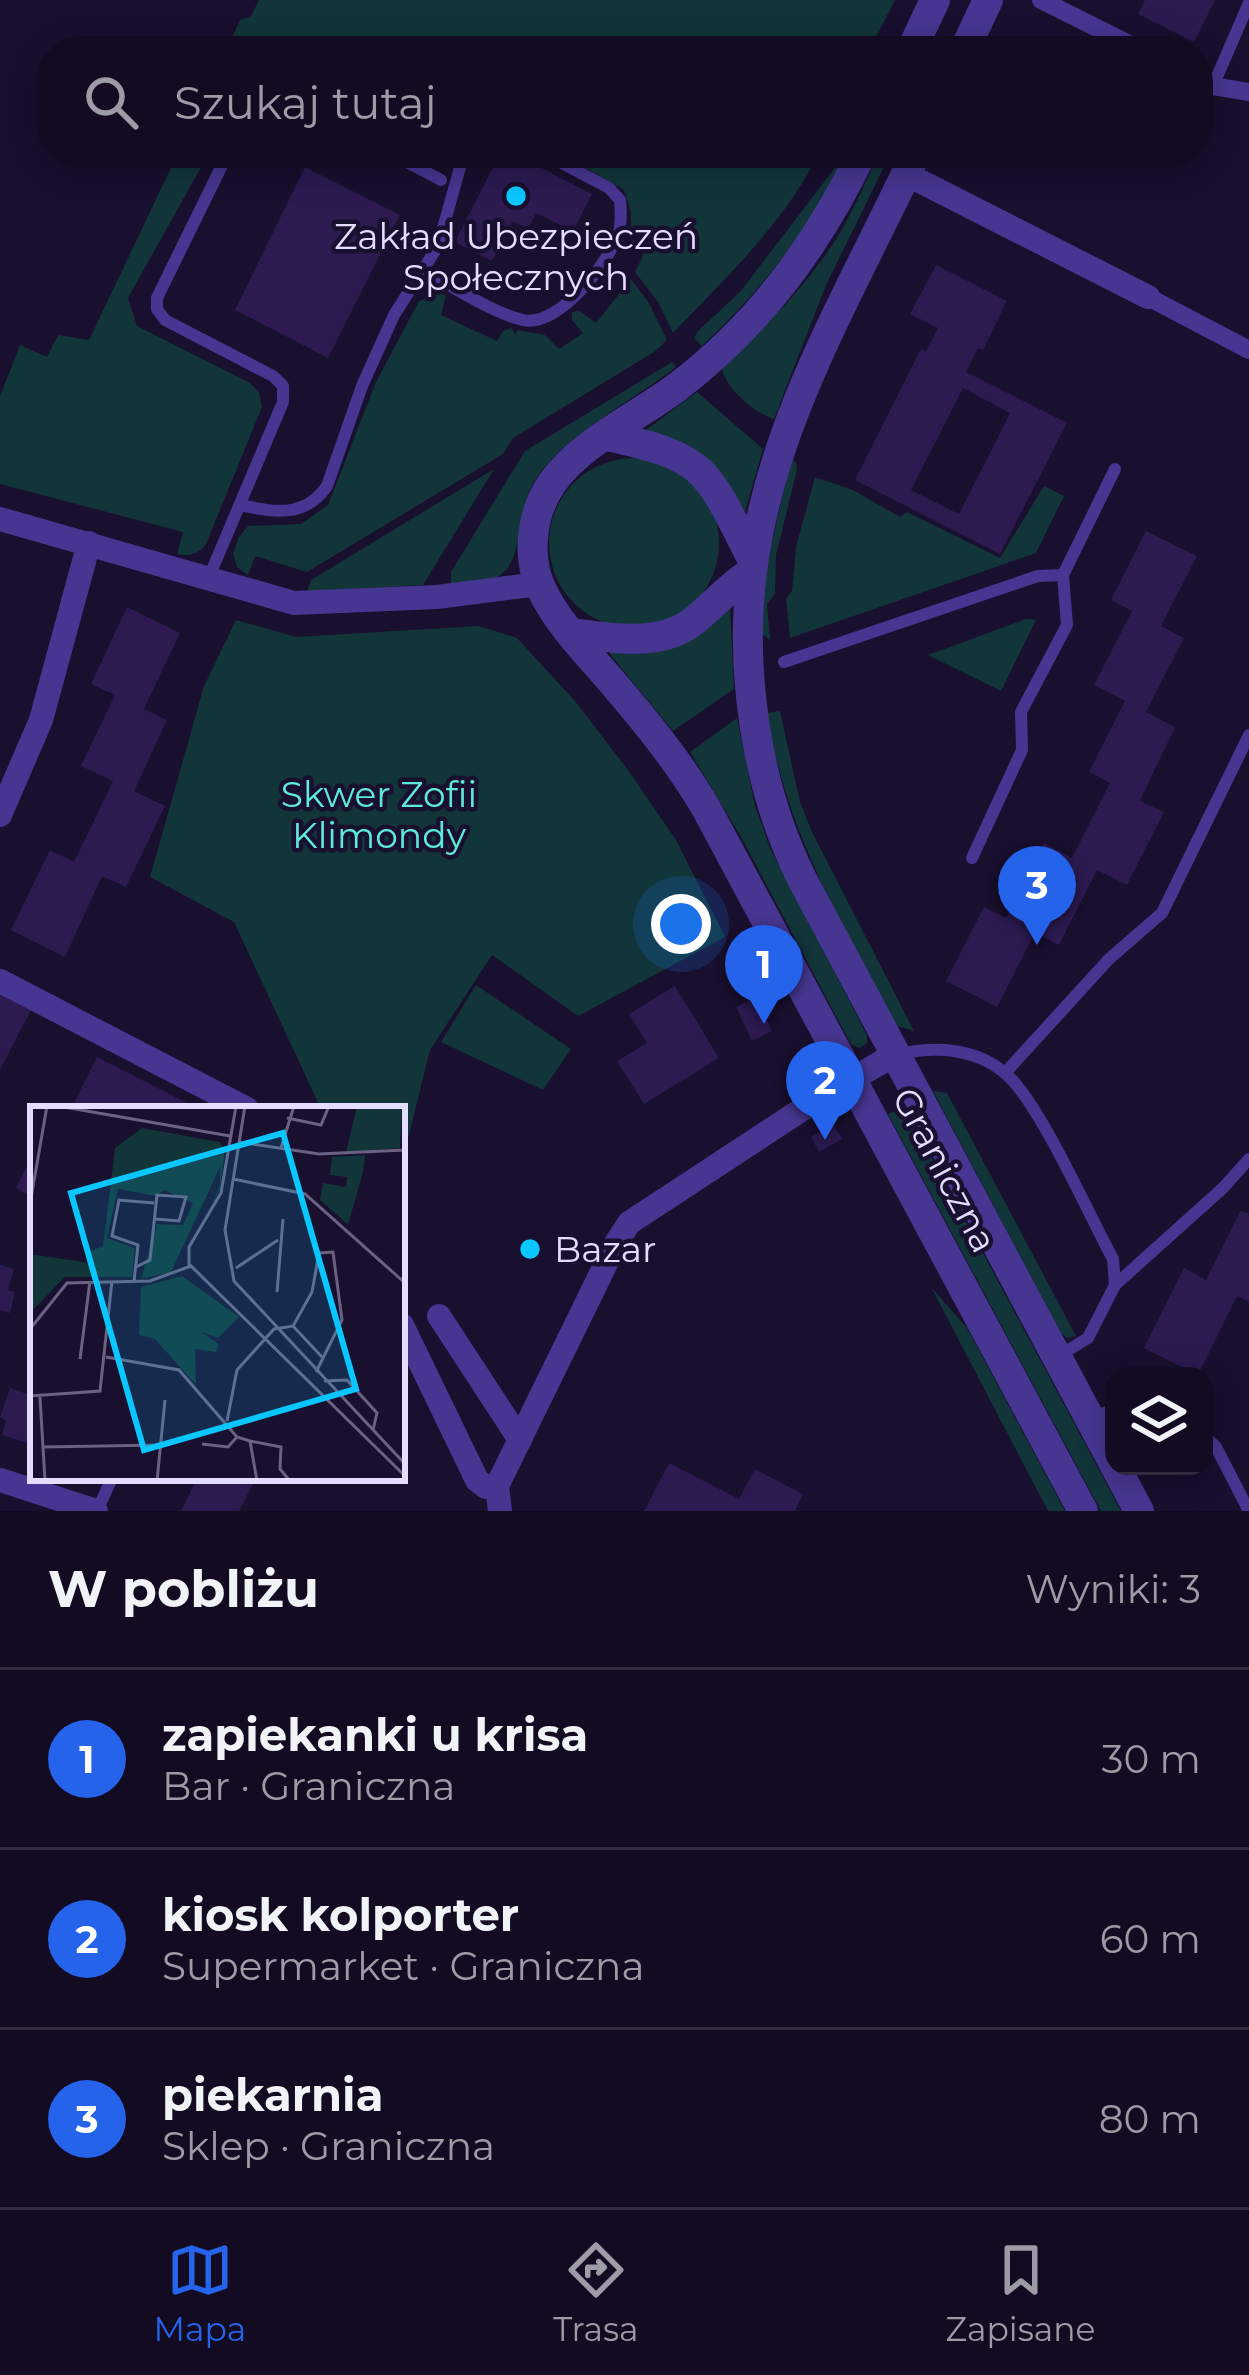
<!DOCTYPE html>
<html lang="pl">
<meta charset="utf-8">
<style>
body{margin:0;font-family:Montserrat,sans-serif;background:#20192f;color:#f1f3f6}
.controls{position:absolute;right:36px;bottom:36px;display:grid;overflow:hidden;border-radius:24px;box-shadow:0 6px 30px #0003}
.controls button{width:108px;height:108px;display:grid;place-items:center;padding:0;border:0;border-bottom:3px solid #322b40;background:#130b22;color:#f1f3f6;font:60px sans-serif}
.you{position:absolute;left:681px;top:924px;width:42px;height:42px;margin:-30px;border:9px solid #fff;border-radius:50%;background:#1a73e8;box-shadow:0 0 0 18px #1a73e833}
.badge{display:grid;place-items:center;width:78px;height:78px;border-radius:50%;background:#2563eb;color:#fff;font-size:39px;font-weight:700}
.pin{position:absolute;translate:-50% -99px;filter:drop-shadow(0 3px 6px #0008)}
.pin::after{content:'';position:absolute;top:63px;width:42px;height:36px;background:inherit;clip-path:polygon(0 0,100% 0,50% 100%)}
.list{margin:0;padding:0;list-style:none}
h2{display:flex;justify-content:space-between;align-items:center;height:156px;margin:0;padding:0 48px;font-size:51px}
h2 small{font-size:39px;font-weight:400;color:#9d9ba5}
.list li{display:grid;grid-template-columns:78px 1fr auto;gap:36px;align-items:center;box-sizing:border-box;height:180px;padding:0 48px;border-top:3px solid #322b40}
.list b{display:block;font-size:45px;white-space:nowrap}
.list p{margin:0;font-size:39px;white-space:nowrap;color:#9d9ba5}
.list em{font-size:39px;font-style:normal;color:#9d9ba5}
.icon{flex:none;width:66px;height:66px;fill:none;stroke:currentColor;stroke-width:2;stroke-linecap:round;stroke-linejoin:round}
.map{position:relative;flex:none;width:1249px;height:1511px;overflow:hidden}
.search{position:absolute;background:#130b22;box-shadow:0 6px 30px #0003;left:36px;right:36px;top:36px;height:132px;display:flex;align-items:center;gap:30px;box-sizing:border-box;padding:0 42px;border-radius:48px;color:#9d9ba5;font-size:45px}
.sheet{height:696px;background:#130b22}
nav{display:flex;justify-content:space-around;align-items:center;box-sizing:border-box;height:168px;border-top:3px solid #322b40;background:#130b22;font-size:33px;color:#9d9ba5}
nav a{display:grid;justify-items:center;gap:6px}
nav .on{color:#2563eb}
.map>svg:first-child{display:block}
.green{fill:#123539}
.building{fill:#2c1a51;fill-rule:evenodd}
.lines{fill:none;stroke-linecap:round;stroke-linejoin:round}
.service{stroke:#463691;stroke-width:12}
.pedestrian{stroke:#463691;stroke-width:18}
.minor{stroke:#463691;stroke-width:24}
.tertiary{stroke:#463691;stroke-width:30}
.poi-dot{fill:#09c6ff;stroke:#190f2e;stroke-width:4.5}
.labels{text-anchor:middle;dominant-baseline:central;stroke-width:9;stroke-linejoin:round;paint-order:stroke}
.poi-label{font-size:36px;fill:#e5ddff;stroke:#190f2e}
.park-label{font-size:36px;fill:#5cebda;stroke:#190f2e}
.street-label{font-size:36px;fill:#e5ddff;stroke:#190f2e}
.inset-road{fill:none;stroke:#6b6182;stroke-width:3}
.view{fill:#09c6ff;fill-opacity:0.15;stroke:#09c6ff;stroke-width:6}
.inset-edge{fill:none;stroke:#e5ddff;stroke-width:6}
</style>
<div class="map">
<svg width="1249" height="1511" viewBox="0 0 1249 1511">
<rect width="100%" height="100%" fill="#190f2e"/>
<g class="green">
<polygon points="259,0 895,0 869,51 226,51 240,20 251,16"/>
<path d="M 178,153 L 209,153 L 128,298 L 137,326 L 250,383 L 259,392 L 262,407 L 206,544 C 200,554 188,557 177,554 L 183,532 L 0,484 L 0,396 L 20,345 L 47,357 L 58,335 L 89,340 Z"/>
<path d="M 560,153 L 819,153 C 785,222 726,278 673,333 L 658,302 L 635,272 L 649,243 L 631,232 L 631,212 L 624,190 Z"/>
<path d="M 879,153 L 891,153 L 826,285 L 774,419 C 755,413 726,389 722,369 C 766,326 809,284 841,231 C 855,206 867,179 879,153 Z"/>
<path d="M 844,156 C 809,231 762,289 702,346 L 694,338 L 698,331 L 740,292 Z"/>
<polygon points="631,279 649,303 667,340 654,352 513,438 503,454 307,572 255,556 248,575 237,567 233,554 239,537 248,526 301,524 328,505 376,382 419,301 438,293 446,295 441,315 497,341 503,331 512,328 515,335 518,330 545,335 559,349 583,333 572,320 572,312 580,311 596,323"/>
<path d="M 672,362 L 676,367 C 633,401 559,437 533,484 C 518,509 523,554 504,572 C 491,585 468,582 451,584 L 451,572 L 525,451 Z"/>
<polygon points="697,392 763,449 745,512 646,430"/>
<circle cx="634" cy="543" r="85"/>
<polygon points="791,459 796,462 797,470 776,555 775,594 767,604 770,640 761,633 764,577"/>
<polygon points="494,469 423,585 307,591 311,580"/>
<polygon points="815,477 853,490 900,517 907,512 1000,558 1044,486 1064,496 1036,553 790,638 786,599 792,591 796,547"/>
<polygon points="730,605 734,689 673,731 609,653"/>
<polygon points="1026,619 1036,620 1001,691 928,655"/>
<polygon points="236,620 296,637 478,626 517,638 575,701 628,770 676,840 725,937 578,1016 492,955 430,1050 402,1163 402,1109 321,1109 234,922 150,877 204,686"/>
<path d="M 780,711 L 800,802 L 812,832 L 914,1031 L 897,1026 C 840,919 787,835 767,713 Z"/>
<polygon points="737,718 755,806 770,848 867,1035 867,1043 859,1048 851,1044 740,835 690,752"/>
<polygon points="476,985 571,1049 543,1090 441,1042"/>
<polygon points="933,1091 947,1093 1076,1336 1067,1338 1061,1333"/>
<polygon points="904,1106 1121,1511 1101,1511 888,1114"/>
<polygon points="931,1287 967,1328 1065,1511 1048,1511"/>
</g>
<g class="building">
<polygon points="1145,0 1215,0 1194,42 1138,14"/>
<polygon points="500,153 512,153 592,194 573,231 536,213 528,229 513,221 492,261 455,242"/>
<polygon points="305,167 400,215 328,358 235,310"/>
<path d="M 936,265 L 1007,301 L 983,350 L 978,348 L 966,372 L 1067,423 L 1000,554 L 855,480 L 921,349 L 926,351 L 938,328 L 910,314 ZM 963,388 L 1010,413 L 959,514 L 911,490 Z"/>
<polygon points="1146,531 1197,556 1161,626 1184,638 1146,712 1175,727 1140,801 1164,812 1127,885 1097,870 1059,945 1035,933 997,1007 946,981 984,907 1006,918 1044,843 1072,858 1110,783 1089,772 1125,701 1094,685 1132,611 1111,600"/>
<polygon points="127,607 180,633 144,709 167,720 134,791 165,806 126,887 102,876 65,957 11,930 50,850 74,862 113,781 81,766 115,695 91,684"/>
<polygon points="675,986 719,1058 644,1104 617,1061 647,1043 629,1014"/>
<polygon points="0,994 31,1010 0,1070"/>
<polygon points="756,997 772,1031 752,1041 736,1007"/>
<polygon points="97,1057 199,1109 71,1109"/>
<polygon points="833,1124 842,1139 819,1152 811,1137"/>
<polygon points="33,1154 33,1197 16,1188"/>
<polygon points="1241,1210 1249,1214 1249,1302 1237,1296 1198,1375 1144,1348 1184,1268 1206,1280"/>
<polygon points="0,1265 14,1269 8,1290 15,1292 10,1313 0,1310"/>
<polygon points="10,1388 33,1396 33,1445 2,1435 6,1421 0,1417"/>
<polygon points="669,1463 739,1499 755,1469 803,1494 795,1511 644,1511"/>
<polygon points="197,1478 256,1478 239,1511 181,1511"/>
</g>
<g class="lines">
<g class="service">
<polyline points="1213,86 1249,3"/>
<polyline points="390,153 441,180"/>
<path d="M 422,270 C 451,285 492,313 523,320 C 558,329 613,259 620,228 C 621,219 621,209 620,200 L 609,188 L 543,153"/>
<path d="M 240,505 C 274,512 304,519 327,486 L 362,386 L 394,315 L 438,246 L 464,153"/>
<polyline points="209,577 283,402 283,386 273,376 165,320 157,309 157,298 228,153"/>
<polyline points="784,662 1038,576 1063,575"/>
<polyline points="972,858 1022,750 1021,712 1067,625 1063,575 1115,469"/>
<path d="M 900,1054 C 936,1046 976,1048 1006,1074 C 1039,1102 1089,1215 1113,1259 L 1115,1285"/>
<polyline points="1005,1073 1109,959 1162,913 1249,735"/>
<polyline points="1057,1357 1088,1338 1115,1285 1223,1188 1249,1159"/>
<polyline points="1090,1417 1114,1410"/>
<polyline points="1204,1436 1216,1447 1249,1511"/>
<polyline points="97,1511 112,1478"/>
</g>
<g class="pedestrian">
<polyline points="1041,0 1143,51"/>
<polyline points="1198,78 1213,86 1249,92"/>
<polyline points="1148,297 1249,350"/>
</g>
<g class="minor">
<polyline points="906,174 1148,297"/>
<polyline points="0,519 294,603 437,597 539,584"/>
<polyline points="0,815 41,720 89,543"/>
<polyline points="0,981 247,1109"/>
<polyline points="439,1316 520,1440"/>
<polyline points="402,1325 477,1480 486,1487 497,1486"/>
<polyline points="0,1480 96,1511"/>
<polyline points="500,1511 497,1486 616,1243 629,1223 821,1097 894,1055"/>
</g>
<g class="tertiary">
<polyline points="911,51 935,0"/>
<polyline points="964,51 988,0"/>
<path d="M 862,153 C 817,246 759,325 676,388 C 637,417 581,442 552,483 C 532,512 526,555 541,588 C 557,623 588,654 613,683 C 647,723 679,762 706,808 L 1083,1511"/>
<path d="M 916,153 C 834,328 731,484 750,686 C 756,754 771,817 802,879 L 1114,1464"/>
<path d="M 607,436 C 706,457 706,468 751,557"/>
<path d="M 571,633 C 609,638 658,647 691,623 C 712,607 727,588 749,574"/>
<polyline points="1115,1466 1139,1511"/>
</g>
</g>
<g class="poi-dot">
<circle cx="516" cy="196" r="12"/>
<circle cx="530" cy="1249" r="12"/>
</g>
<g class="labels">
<g class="poi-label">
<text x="516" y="236">Zakład Ubezpieczeń<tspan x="516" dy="41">Społecznych</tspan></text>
<text x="554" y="1249" text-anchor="start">Bazar</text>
</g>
<g class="park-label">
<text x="379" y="794">Skwer Zofii<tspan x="379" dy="41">Klimondy</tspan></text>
</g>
<g class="street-label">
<text transform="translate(945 1170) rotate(62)">Graniczna</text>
</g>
</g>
<g transform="translate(30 1106)">
<rect width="375" height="375" fill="#190f2e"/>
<path d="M 327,0 L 372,0 L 370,42 L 316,46 ZM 112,22 L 190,36 L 195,45 L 191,73 L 190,82 L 181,101 L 190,78 L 190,61 L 141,166 L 111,173 L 127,118 L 153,119 L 163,97 L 134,84 L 126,90 L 88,83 L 77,132 L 105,142 L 102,171 L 35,171 L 0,207 L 0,148 L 60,157 L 61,145 L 73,140 L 85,42 ZM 335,49 L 333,66 L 318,119 L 290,94 L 293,77 L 316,81 L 317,71 L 300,69 L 302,51 ZM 152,170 L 209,211 L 188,232 L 171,226 L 189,238 L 186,246 L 165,243 L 166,279 L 125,233 L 109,229 L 111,181 Z" fill="#123539"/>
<path class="inset-road" d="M 28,0 L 200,30M 206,0 L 191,87 L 159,141 L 159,158 L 375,370M 215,0 L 195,124 L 204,175 L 375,358M 257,12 L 291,19 L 299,0M 209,36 L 289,48 L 375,44M 251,42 L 264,0M 203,73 L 275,88 L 375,177M 0,98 L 17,0M 106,161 L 120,154 L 127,89 L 156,91 L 149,115 L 125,113M 206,162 L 248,134M 104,175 L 108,139 L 82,130 L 89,94 L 124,97M 247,186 L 253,113M 263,220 L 282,186 L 289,147 L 303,146 L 312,214 L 286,266M 0,223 L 37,177 L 120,175 L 161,160M 76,251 L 149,264 L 207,331 L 220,335 L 227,375M 50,253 L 60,175M 294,275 L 317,274 L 347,307 L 343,324M 0,290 L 70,285 L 82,175M 10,291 L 15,375M 197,315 L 207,264 L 244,223 L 263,220 L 292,251M 220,335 L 251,341 L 250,363 L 260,375M 172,338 L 198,341 L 207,331M 13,341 L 131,339M 127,375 L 135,294"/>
<path class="view" d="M 253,27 L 326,283 L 114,344 L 41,87 Z"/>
<rect width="375" height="375" class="inset-edge"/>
</g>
</svg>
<div class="controls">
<button><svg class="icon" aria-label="layers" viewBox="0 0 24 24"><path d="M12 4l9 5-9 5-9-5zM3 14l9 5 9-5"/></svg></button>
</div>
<div class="you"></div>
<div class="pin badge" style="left:764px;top:1024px">1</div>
<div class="pin badge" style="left:825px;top:1140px">2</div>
<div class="pin badge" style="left:1037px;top:945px">3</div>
<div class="search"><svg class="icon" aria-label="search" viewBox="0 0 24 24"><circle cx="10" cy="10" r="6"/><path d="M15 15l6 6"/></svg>Szukaj tutaj</div>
</div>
<section class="sheet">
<h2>W pobliżu<small>Wyniki: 3</small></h2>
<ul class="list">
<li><span class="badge">1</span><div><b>zapiekanki u krisa</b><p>Bar · Graniczna</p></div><em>30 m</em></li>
<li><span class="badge">2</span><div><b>kiosk kolporter</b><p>Supermarket · Graniczna</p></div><em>60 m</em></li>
<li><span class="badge">3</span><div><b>piekarnia</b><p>Sklep · Graniczna</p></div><em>80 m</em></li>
</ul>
</section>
<nav>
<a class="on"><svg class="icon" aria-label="map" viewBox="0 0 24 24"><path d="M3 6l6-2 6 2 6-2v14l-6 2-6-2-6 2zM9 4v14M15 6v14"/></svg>Mapa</a>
<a><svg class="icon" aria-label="directions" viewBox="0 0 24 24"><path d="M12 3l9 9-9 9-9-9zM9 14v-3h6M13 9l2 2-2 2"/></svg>Trasa</a>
<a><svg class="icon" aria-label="saved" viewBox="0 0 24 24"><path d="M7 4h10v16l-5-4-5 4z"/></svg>Zapisane</a>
</nav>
